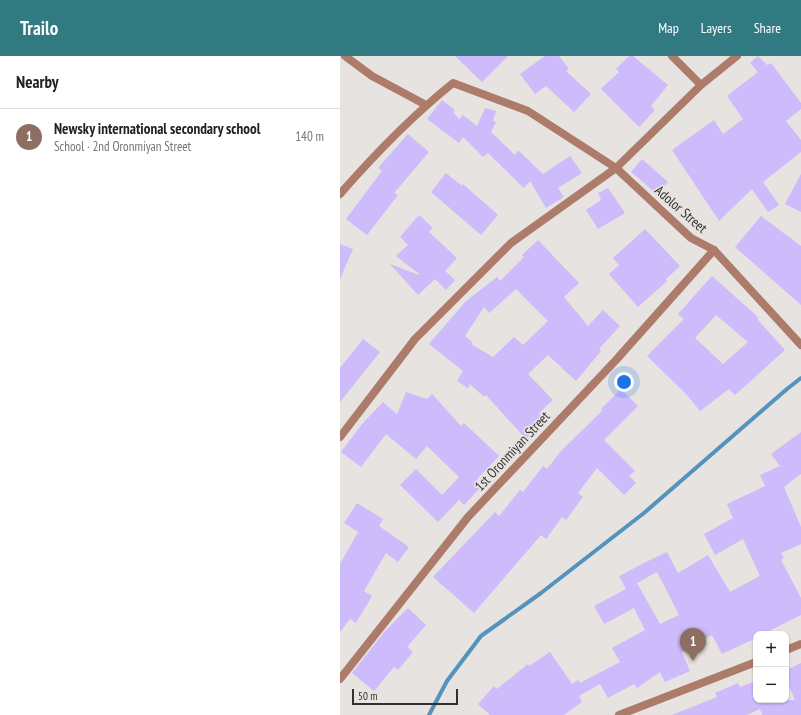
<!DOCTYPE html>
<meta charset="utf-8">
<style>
body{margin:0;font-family:"PT Sans Narrow",sans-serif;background:#f6f6f6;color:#222}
.controls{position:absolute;right:12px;bottom:12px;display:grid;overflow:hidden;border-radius:8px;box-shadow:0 1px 3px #0004}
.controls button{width:36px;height:36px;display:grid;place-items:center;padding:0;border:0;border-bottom:1px solid #e0e0e0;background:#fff;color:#222;font:20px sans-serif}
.scale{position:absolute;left:12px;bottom:10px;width:106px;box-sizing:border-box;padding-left:4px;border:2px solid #323130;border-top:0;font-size:11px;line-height:14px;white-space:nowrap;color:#323130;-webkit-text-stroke:3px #e7e3e0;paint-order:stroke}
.you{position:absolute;left:284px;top:326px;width:14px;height:14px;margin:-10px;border:3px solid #fff;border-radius:50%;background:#1a73e8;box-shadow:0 0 0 6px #1a73e833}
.badge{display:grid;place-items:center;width:26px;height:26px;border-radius:50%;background:#317a81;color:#fff;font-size:13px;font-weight:700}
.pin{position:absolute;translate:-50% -33px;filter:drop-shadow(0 1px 2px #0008)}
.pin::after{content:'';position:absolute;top:21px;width:14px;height:12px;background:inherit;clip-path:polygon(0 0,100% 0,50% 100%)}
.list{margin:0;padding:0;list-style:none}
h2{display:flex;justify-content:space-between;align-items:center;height:52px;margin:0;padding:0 16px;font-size:17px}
h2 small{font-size:13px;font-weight:400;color:#767676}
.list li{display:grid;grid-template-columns:26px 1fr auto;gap:12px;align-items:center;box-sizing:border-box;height:56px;padding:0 16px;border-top:1px solid #e0e0e0}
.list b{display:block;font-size:15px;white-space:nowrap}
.list p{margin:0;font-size:13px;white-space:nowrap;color:#767676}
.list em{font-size:13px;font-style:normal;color:#767676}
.map{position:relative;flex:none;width:461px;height:659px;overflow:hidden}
header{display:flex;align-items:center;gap:24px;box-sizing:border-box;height:56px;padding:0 20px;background:#317a81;color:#fff}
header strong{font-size:19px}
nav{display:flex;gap:22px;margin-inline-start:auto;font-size:14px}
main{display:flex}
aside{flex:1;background:#fff}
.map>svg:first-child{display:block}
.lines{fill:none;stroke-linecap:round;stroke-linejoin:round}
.stream{stroke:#5393bd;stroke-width:4}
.building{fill:#cdbbfb;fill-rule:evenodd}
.minor{stroke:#ad7b6a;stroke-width:8}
.labels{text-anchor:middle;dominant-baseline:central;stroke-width:3.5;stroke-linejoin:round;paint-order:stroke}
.street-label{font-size:14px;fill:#323130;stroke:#e7e3e0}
</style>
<header>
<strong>Trailo</strong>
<nav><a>Map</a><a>Layers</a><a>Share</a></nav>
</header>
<main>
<aside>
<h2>Nearby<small></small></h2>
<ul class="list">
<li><span class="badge" style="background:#8d6e63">1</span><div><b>Newsky international secondary school</b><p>School · 2nd Oronmiyan Street</p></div><em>140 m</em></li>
</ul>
</aside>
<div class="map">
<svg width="461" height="659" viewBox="0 0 461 659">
<rect width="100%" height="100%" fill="#e7e3e0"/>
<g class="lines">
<polyline class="stream" points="89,659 107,625 141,580 201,537 304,457 447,333 461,322"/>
</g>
<g class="building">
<polygon points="115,0 168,0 142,26"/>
<polygon points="205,0 219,0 229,13 226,15 251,38 234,56 206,30 195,38 180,18"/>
<polygon points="289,0 293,0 328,29 311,50 315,54 299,71 261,33 279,16 276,13"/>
<polygon points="418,0 427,9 431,7 461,47 461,53 446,65 461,84 461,96 423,126 439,149 428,156 412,133 379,165 332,94 374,64 383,78 403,63 387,40 418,16 410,7"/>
<polygon points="102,44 115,54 113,56 119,63 123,59 137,70 145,52 156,55 153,65 156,66 151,76 175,99 178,94 203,118 230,100 242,117 218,132 224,141 206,152 190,125 184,132 148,97 143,101 123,81 119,87 87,63"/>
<polygon points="68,78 89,96 54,137 58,139 27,179 6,163 42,115 38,112"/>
<polygon points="302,103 328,126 317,138 291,116"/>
<polygon points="106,117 122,130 123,128 158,159 141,179 91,136"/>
<polygon points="461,118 461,156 445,148"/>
<polygon points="268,132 285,157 258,173 246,154 261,144 258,137"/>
<polygon points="79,159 93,172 89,176 117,202 105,215 115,224 106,234 95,223 78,239 50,208 79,219 79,218 56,200 68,189 60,181"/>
<polygon points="421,160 461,190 461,249 395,191"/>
<polygon points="305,173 340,210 326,223 327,225 298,251 269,218 279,209 273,202"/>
<path d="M 198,184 L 239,227 L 224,241 L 248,270 L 263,254 L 280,270 L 259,293 L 261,295 L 236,325 L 208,299 L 188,318 L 213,344 L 199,357 L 207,364 L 186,383 L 146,339 L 144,341 L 130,328 L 128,332 L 117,325 L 123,315 L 89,288 L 125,246 L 157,221 L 160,225 L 184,201 L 182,199 ZM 176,233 L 208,265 L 183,289 L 174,281 L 153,301 L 131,288 L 133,287 L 125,280 L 144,251 L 149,257 Z"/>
<polygon points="0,188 13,193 0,223"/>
<path d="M 372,220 L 419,262 L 417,263 L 445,294 L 395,339 L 389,333 L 360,355 L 346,338 L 307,300 L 344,263 L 338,258 ZM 376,259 L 408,286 L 383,308 L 355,282 Z"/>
<polygon points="23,283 40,296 0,346 0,312"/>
<polygon points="281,333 298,350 264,384 295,415 289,420 296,427 284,439 257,412 238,437 243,441 226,464 222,461 206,483 201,479 134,557 93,521 155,456 159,460 180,434 183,436 203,410 207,413 221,395 262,355 261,353"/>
<polygon points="66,336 87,343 92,338 121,370 124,367 159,400 138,422 137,425 142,430 124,449 119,444 98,466 60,429 76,413 102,439 119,421 87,390 76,403 46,378 21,411 1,396 22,368 43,346 57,358"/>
<path d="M 461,376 L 461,418 L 444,431 L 461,471 L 461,488 L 441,497 L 444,502 L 441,504 L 461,542 L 461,559 L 423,578 L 416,578 L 416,582 L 382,598 L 372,579 L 342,596 L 350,615 L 325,626 L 320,616 L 297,632 L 294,628 L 268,642 L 260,628 L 239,640 L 242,646 L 224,659 L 150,659 L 138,648 L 154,630 L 157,633 L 188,608 L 189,610 L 210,596 L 232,628 L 238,624 L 240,627 L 280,606 L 272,592 L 305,574 L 294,552 L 264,568 L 254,550 L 286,533 L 279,520 L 310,504 L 327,496 L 338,517 L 368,499 L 390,536 L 420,520 L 403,483 L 375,499 L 364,478 L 393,462 L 387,448 L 425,430 L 420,419 L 440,410 L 431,398 ZM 317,516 L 339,559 L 320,568 L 297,527 Z"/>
<polygon points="17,447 43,463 39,470 69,491 58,506 46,497 24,535 32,540 16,567 10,563 0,576 0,508 18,476 4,467"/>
<polygon points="68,552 86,569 67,591 73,596 58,614 54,611 34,635 12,617 46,574"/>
<polygon points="461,607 461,659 422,659 420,653 407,659 332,659 377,641 375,637 398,627 400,631 416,625 416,644 455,644 446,623 446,614"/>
</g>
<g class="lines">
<g class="minor">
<polyline points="5,0 32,20 86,49"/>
<polyline points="332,0 361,29"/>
<path d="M 0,138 C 35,98 72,60 113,27 L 188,55 L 276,112 L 351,182 L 374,194 L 461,289"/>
<polyline points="0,381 75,283 171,187 276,112 361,29 397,0"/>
<polyline points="446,594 461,588"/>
<polyline points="0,623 128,461 276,304 374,194"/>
<polyline points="279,659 416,606"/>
</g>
</g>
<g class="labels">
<g class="street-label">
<text transform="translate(341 153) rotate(41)">Adolor Street</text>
<text transform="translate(172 395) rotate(-47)">1st Oronmiyan Street</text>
</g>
</g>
</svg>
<div class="controls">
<button>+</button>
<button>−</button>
</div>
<div class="scale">50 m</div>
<div class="you"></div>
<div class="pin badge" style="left:353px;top:605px;background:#8d6e63">1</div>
</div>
</main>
